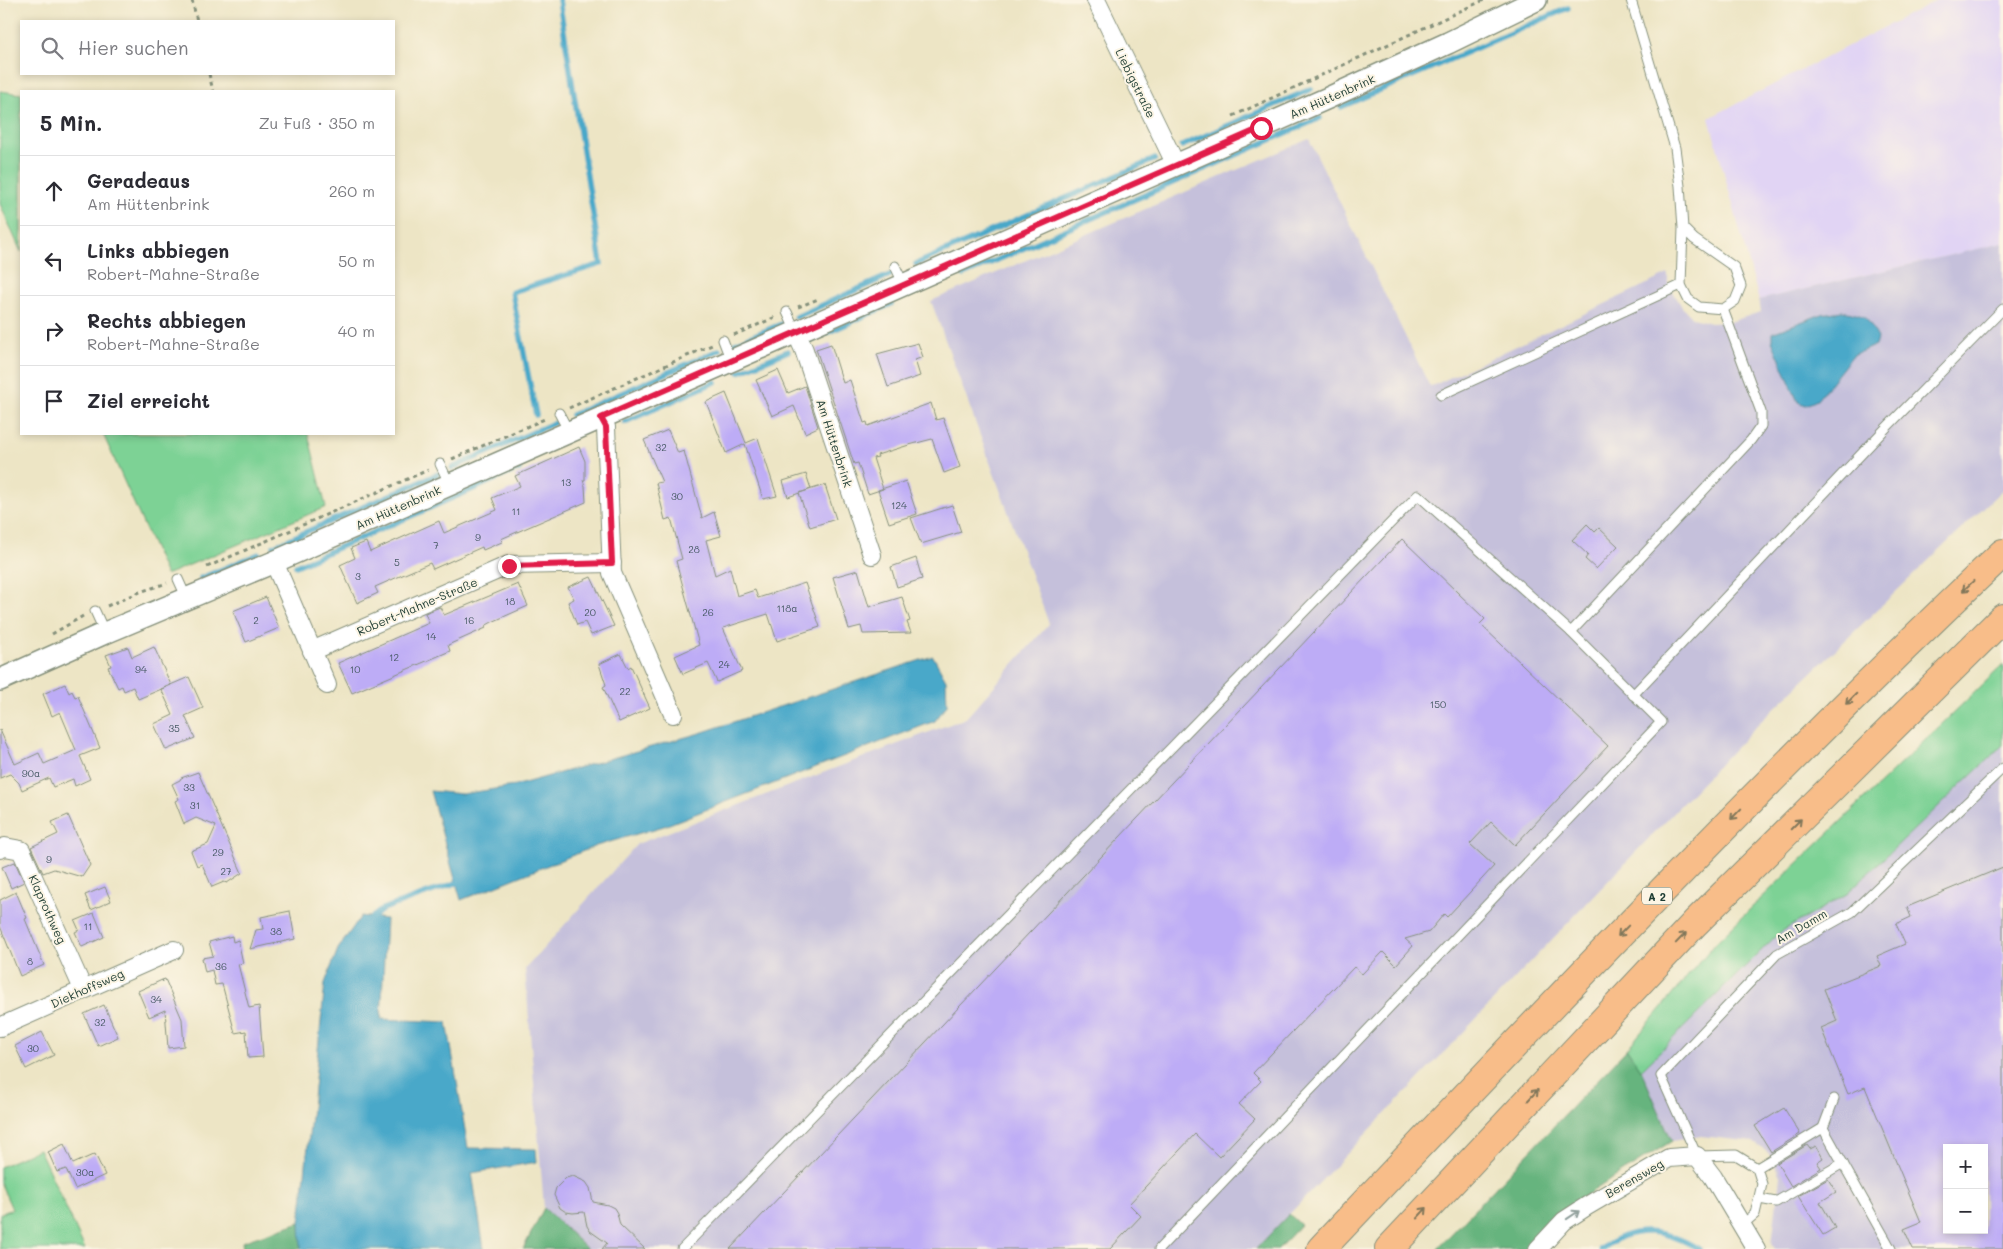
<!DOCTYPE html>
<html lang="de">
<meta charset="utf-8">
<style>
body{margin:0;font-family:Mali,sans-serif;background:#f2f2f3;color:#2b2b33}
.controls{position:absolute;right:15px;bottom:15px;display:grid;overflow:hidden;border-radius:0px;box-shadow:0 2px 8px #0003}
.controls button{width:45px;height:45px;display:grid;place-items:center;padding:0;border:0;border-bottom:1px solid #e1e1e2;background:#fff;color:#2b2b33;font:25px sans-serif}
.stop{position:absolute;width:15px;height:15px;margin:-11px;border:4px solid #e11d48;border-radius:50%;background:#fff}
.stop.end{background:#e11d48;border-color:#fff;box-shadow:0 1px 5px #0008}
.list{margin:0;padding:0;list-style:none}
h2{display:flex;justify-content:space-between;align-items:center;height:65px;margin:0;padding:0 20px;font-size:21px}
h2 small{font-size:16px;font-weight:400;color:#7c7c81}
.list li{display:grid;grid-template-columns:32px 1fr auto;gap:15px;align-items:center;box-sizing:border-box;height:70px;padding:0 20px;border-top:1px solid #e1e1e2}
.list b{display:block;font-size:19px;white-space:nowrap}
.list p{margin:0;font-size:16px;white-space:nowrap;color:#7c7c81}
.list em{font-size:16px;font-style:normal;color:#7c7c81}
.icon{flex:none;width:28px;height:28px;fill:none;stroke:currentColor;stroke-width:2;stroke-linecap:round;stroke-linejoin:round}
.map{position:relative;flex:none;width:2003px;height:1249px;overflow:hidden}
.search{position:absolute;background:#fff;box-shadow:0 2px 8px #0003;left:20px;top:20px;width:375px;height:55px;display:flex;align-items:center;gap:12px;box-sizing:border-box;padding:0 18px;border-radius:0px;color:#7c7c81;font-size:19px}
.panel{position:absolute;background:#fff;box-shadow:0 2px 8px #0003;left:20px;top:90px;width:375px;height:345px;border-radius:0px}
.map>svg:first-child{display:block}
.built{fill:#e1d4f4}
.industrial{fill:#c5c0db;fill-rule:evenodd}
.green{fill:#7dd295;stroke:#4e8864}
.forest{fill:#66b47e;stroke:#427859}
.water{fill:#4aa8c9;stroke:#34727e}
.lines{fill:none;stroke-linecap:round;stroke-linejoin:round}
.stream{stroke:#4aa8c9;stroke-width:5.5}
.building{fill:#bdacf6;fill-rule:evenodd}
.service-casing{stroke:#86917c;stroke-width:11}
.minor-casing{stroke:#86917c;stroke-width:20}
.tertiary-casing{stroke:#86917c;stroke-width:24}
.motorway-casing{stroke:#86917c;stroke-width:30}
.path{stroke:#86917c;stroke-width:3;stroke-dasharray:4 4;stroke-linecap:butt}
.service{stroke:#fff;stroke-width:9}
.minor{stroke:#fff;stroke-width:18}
.tertiary{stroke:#fff;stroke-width:21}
.motorway{stroke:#f8bd89;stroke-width:28}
.oneway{stroke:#81775a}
.oneway2{stroke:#8f9e9a}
.route{stroke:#e11d48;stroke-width:6}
.labels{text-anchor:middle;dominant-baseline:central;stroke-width:4;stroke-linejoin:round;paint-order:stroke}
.number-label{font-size:10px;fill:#465964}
.shield{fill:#fcf5e5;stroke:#617469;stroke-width:1}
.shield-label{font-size:11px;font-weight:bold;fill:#1f3d34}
.street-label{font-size:12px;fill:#1f3d34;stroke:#fcf5e5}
</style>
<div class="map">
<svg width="2003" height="1249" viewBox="0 0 2003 1249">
<rect width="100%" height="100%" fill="#fcf5e5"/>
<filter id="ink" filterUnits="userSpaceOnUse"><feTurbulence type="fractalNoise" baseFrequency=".02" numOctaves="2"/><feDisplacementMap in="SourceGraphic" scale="10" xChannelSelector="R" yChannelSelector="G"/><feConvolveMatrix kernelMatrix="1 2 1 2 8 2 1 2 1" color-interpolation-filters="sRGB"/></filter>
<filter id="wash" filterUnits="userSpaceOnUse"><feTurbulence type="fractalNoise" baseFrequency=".0096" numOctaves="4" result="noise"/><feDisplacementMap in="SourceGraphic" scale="20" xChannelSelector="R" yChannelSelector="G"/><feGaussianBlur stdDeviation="1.12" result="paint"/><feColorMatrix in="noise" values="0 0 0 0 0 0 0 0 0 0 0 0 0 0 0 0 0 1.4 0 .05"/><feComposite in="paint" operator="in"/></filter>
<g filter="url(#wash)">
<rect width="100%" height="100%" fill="#ede5c5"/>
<polygon class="built" points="1937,0 2003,0 2003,243 1759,300 1709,118"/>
<g class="industrial">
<polygon points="1309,139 1430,387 1668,274 1668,283 1682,307 1693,318 1711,323 1729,322 1761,312 1759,300 2003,243 2003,489 1759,723 1256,1249 587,1249 544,1208 525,969 637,844 966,718 1049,624 931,301"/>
<path d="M 2003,745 L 2003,1249 L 1775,1249 L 1772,1244 L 1780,1176 L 1770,1154 L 1753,1142 L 1701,1136 L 1672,1141 L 1641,1070 L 1779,933 L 1845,895 ZM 1947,1148 L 1984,1148 L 1984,1230 L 1947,1230 Z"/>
</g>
<g class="green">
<polygon points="0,91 21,94 21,252 0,204"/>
<polygon points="103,434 308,434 326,507 166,575"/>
<polygon points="2003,665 2003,745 1845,895 1779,933 1641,1070 1627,1049 1716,942"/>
<polygon points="39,1149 85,1249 0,1249 0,1214 12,1209 0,1182 0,1167"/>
</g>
<g class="forest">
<polygon points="1627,1049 1641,1070 1672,1141 1558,1213 1525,1249 1437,1249"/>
<polygon points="544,1208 587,1249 523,1249"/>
<polygon points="1289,1214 1301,1225 1278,1249 1256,1249"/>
<polygon points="300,1222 301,1249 243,1249 242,1242"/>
</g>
<g class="water">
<path d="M 1842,311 C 1867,316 1866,316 1878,338 L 1876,345 L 1853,355 L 1817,400 L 1806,405 L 1798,402 L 1772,341 L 1772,333 L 1822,314 Z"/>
<polygon points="933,656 946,680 947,705 935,721 664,826 596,846 461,900 430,791 462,794 514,786 700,733"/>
<polygon points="361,916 386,919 381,1019 447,1022 468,1148 536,1149 537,1162 472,1173 484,1249 301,1249 300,1222 325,983 338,949"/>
</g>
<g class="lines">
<g class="stream">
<polyline points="1341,107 1568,8"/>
<polyline points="1182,146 1311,89"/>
<polyline points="916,264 1155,159"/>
<polyline points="963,275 1320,118"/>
<polyline points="796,317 892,274"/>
<polyline points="811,340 891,304"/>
<polyline points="735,343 784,323"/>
<polyline points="739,372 788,351"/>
<polyline points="536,415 512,292 601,264 559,0"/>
<polyline points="572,415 719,350"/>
<polyline points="625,422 715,382"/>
<polyline points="452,468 554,423"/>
<polyline points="274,546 438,474"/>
<polyline points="296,566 519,469"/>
<polyline points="201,578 259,554"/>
<polyline points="373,917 383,909 456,883"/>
<path d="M 1601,1249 C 1634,1224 1665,1229 1699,1249"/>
</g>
</g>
<g id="blocks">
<g class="building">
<polygon points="918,343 923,357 915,360 920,376 888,387 877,354"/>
<polygon points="831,344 843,383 850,380 864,423 867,422 868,426 931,403 936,420 943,418 960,467 944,473 932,439 909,445 877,455 878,457 873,458 883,489 868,494 858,463 854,464 816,349"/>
<polygon points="778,370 788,393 805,386 818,427 805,433 794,406 772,416 756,380"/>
<polygon points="726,393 746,443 758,438 777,496 763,499 745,444 726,453 706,402"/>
<polygon points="668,430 678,453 684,451 702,518 714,512 721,536 706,540 715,575 730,568 737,596 755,590 758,598 805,583 820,627 777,641 768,614 723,628 742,671 717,682 708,663 683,674 675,656 699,645 676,561 682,559 671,518 665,520 656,483 662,482 644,440"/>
<polygon points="579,447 585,461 585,480 583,480 585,486 586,502 501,539 502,542 483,550 482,547 433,569 430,563 375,587 378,593 357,603 340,565 355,558 351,548 366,542 370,552 439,521 444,533 497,510 492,498 520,486 515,476"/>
<polygon points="806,474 811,489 788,497 783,481"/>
<polygon points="906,481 917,514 889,523 878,490"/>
<polygon points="825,485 836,519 810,527 799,493"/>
<polygon points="952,505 961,532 921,544 911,518"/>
<polygon points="1587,524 1595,532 1599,528 1618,546 1596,569 1585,559 1588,555 1572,540"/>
<polygon points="1402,539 1485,619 1480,624 1608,746 1515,845 1491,822 1470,844 1494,866 1447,917 1444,914 1429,932 1405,939 1413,946 1396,965 1383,952 1362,974 1354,967 1253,1073 1261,1081 1239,1104 1255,1119 1219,1157 1195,1134 1129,1204 1141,1216 1110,1249 730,1249"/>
<polygon points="916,558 922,579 897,587 891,567"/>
<polygon points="858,570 869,607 902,597 910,621 907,622 911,633 863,634 861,626 849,629 833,577"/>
<polygon points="591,577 614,626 591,635 585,622 577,625 568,602 574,599 568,587"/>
<polygon points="518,584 528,606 492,622 485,626 486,628 448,645 450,651 352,693 338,663 429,623 425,613 440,607 444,615"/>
<polygon points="266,597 279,628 246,642 233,611"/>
<polygon points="128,647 132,657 154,647 171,685 138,699 133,687 124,691 122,686 118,688 108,667 111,666 106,655"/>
<polygon points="621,654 628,668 631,666 650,708 619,722 603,687 606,685 599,664"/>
<polygon points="189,677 203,708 185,716 195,738 166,750 154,724 173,715 161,689"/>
<polygon points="65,684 69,693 72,691 75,697 78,696 100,748 80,756 90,779 75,786 73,779 53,787 49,778 22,790 19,783 10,774 0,778 0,730 15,764 39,753 44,764 76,750 60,712 52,716 43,694"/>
<polygon points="198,772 242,873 227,883 224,882 212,887 202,864 197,866 191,851 208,844 216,826 196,818 184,824 175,801 179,799 172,784 180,780 181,778"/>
<polygon points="68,815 90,865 82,877 54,869 43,873 31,847 58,834 52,822"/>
<polygon points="15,862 24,882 11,888 2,867"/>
<path d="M 2003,867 L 2003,1249 L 1913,1249 L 1904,1229 L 1921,1222 L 1865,1087 L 1848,1094 L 1821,1028 L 1837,1021 L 1824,989 L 1881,966 L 1877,956 L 1905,944 L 1896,924 L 1911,917 L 1907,907 ZM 1947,1148 L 1984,1148 L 1984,1230 L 1947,1230 Z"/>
<polygon points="105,887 111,901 91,910 85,895"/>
<polygon points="16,892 27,918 25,919 44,965 20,976 0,926 0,900"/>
<polygon points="290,911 295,939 250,949 256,930 263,929 261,917"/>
<polygon points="94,913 104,937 82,947 75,932 79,930 75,921"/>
<polygon points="232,936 233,942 238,940 243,963 238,964 249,1008 259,1006 263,1057 248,1058 246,1031 235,1033 222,984 215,985 212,970 205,972 202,958 213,956 209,942"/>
<polygon points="165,979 182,1019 184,1046 168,1048 165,1010 149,1017 138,991 162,980 163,982 162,980"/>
<polygon points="104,1005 118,1037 98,1046 84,1014"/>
<polygon points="42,1032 54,1055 26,1069 15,1046"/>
<polygon points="1784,1108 1800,1134 1771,1152 1755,1126"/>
<polygon points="64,1144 73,1164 95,1154 105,1175 75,1189 66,1169 57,1172 48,1152"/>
<polygon points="1807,1145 1810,1149 1816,1146 1823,1158 1817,1162 1821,1168 1791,1186 1777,1163"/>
<polygon points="573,1176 586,1182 590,1188 593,1202 608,1205 614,1208 617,1213 620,1225 645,1249 602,1249 607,1243 590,1231 587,1226 584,1212 573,1213 566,1212 560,1208 554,1195 556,1188 566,1178"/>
<polygon points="1828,1179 1836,1192 1820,1202 1835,1228 1823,1235 1798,1196"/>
</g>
</g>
</g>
<g filter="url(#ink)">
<use href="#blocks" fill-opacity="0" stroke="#86917c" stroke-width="1"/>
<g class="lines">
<g class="service-casing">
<g id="service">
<polyline points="1631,0 1675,148 1680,186 1683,228 1681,285 1688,299 1699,307 1723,309 1735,301 1741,286 1734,267 1694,239 1683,228"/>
<polyline points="895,266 904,285"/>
<polyline points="787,312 796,332"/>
<polyline points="723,340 731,361"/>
<polyline points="1441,395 1681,285"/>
<polyline points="559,413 569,432"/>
<polyline points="440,464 450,485"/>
<polyline points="178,579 187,599"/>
<polyline points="95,611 105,633"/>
<polyline points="1571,632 1751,440 1761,426 1761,412 1723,309"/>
<polyline points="1633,695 1886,428 2003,309"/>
<polyline points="1834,1099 1823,1128 1891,1249"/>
<polyline points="1757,1168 1823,1128"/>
<polyline points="1759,1199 1776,1202 1843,1163"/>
<polyline points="1742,1225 1755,1214 1762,1184 1757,1168 1736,1155 1697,1156 1661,1076 1777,954 1852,912 2003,768"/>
<polyline points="682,1249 1418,495 1571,632 1661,722 1159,1249"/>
</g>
</g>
<g class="minor-casing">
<g id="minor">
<polyline points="1096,0 1176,165"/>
<polyline points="796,332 804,350 872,555"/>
<polyline points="601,418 606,427 612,573 673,714"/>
<polyline points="274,562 327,685"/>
<polyline points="312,651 509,565 612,563"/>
<polyline points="0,849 5,847 21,850 83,989"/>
<polyline points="0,1027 174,950"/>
<polyline points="1538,1249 1564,1221 1587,1206 1669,1158 1697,1156 1713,1177 1756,1249"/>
</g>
</g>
<g class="tertiary-casing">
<polyline id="tertiary" points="0,680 105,633 274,562 1328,98 1448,43 1536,0"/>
</g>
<g class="motorway-casing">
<g id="motorway">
<path d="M 1321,1249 C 1544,1013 1767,776 2003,553"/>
<polyline points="1389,1249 1695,923 2003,618"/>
</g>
</g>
<g class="path">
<polyline points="192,0 197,21"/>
<polyline points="209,74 213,91"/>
<polyline points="1233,116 1484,0"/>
<polyline points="798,307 818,299"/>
<polyline points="734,335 776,317"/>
<polyline points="569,408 712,345"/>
<polyline points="452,459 547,418"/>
<polyline points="207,567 428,470"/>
<polyline points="107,606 140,592 167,583"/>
<polyline points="52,634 83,616"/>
</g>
<use href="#service" class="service"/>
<use href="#minor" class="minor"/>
<use href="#tertiary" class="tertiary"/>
<use href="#motorway" class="motorway"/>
</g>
<defs><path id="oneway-shaft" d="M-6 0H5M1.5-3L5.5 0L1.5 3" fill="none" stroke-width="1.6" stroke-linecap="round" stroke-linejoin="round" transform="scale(1.25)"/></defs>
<g class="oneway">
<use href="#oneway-shaft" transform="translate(1968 586) rotate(137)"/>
<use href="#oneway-shaft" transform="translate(1851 699) rotate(135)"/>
<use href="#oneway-shaft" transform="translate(1736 814) rotate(134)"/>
<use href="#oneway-shaft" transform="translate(1796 824) rotate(-45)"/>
<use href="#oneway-shaft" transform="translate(1623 931) rotate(134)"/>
<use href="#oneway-shaft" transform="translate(1681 938) rotate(-46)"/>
<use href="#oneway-shaft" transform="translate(1533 1095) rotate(-47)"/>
<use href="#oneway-shaft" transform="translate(1422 1213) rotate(-47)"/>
</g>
<use class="oneway2" href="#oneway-shaft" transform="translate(1573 1215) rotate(-34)"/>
</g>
<g class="lines" filter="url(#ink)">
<polyline class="route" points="509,566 612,563 606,427 601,418 1261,128"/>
</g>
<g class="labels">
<g class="number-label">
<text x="661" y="447">32</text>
<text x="566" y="482">13</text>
<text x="677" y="496">30</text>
<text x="899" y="505">124</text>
<text x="516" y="511">11</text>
<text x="478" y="537">9</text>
<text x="436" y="545">7</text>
<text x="694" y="549">28</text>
<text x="397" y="562">5</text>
<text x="358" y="576">3</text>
<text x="510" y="601">18</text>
<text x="787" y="608">118a</text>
<text x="590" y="612">20</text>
<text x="708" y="612">26</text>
<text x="256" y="620">2</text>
<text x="469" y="620">16</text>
<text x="431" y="636">14</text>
<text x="394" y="657">12</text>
<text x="724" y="664">24</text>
<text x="141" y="669">94</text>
<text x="355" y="669">10</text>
<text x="625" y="691">22</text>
<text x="1438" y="704">150</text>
<text x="174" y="728">35</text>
<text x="31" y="773">90a</text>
<text x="189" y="787">33</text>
<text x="195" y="805">31</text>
<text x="218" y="852">29</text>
<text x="49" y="859">9</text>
<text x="226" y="871">27</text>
<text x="88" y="926">11</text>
<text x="276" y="931">38</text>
<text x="30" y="961">8</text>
<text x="221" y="966">36</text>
<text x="156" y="999">34</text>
<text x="100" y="1022">32</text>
<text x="33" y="1048">30</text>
<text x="85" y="1172">30a</text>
</g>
<rect class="shield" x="1642" y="887.5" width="30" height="17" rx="4"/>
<g class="shield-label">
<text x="1657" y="896">A 2</text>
</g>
<g class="street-label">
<text transform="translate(1136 83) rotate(64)">Liebigstraße</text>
<text transform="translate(1332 96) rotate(-24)">Am Hüttenbrink</text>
<text transform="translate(835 443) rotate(72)">Am Hüttenbrink</text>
<text transform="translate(398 507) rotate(-24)">Am Hüttenbrink</text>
<text transform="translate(417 606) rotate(-23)">Robert-Mahne-Straße</text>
<text transform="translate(48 909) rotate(66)">Klaprothweg</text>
<text transform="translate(1801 926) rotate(-30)">Am Damm</text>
<text transform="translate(87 988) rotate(-24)">Diekhoffsweg</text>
<text transform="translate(1634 1178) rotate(-30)">Berensweg</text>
</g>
</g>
</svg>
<div class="controls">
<button>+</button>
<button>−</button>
</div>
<div class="stop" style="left:1261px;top:128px"></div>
<div class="stop end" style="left:509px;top:566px"></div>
<div class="search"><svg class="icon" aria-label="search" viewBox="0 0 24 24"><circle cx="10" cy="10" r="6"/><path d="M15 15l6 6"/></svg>Hier suchen</div>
<section class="panel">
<h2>5 Min.<small>Zu Fuß · 350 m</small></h2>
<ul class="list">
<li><svg class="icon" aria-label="ahead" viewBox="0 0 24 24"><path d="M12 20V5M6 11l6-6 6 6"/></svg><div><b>Geradeaus</b><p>Am Hüttenbrink</p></div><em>260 m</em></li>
<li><svg class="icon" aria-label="left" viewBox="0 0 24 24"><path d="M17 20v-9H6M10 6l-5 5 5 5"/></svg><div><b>Links abbiegen</b><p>Robert-Mahne-Straße</p></div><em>50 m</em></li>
<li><svg class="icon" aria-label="right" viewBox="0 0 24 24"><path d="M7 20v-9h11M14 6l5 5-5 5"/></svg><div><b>Rechts abbiegen</b><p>Robert-Mahne-Straße</p></div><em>40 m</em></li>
<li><svg class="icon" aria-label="arrive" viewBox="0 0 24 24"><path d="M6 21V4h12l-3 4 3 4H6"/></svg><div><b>Ziel erreicht</b></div></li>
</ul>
</section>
</div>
